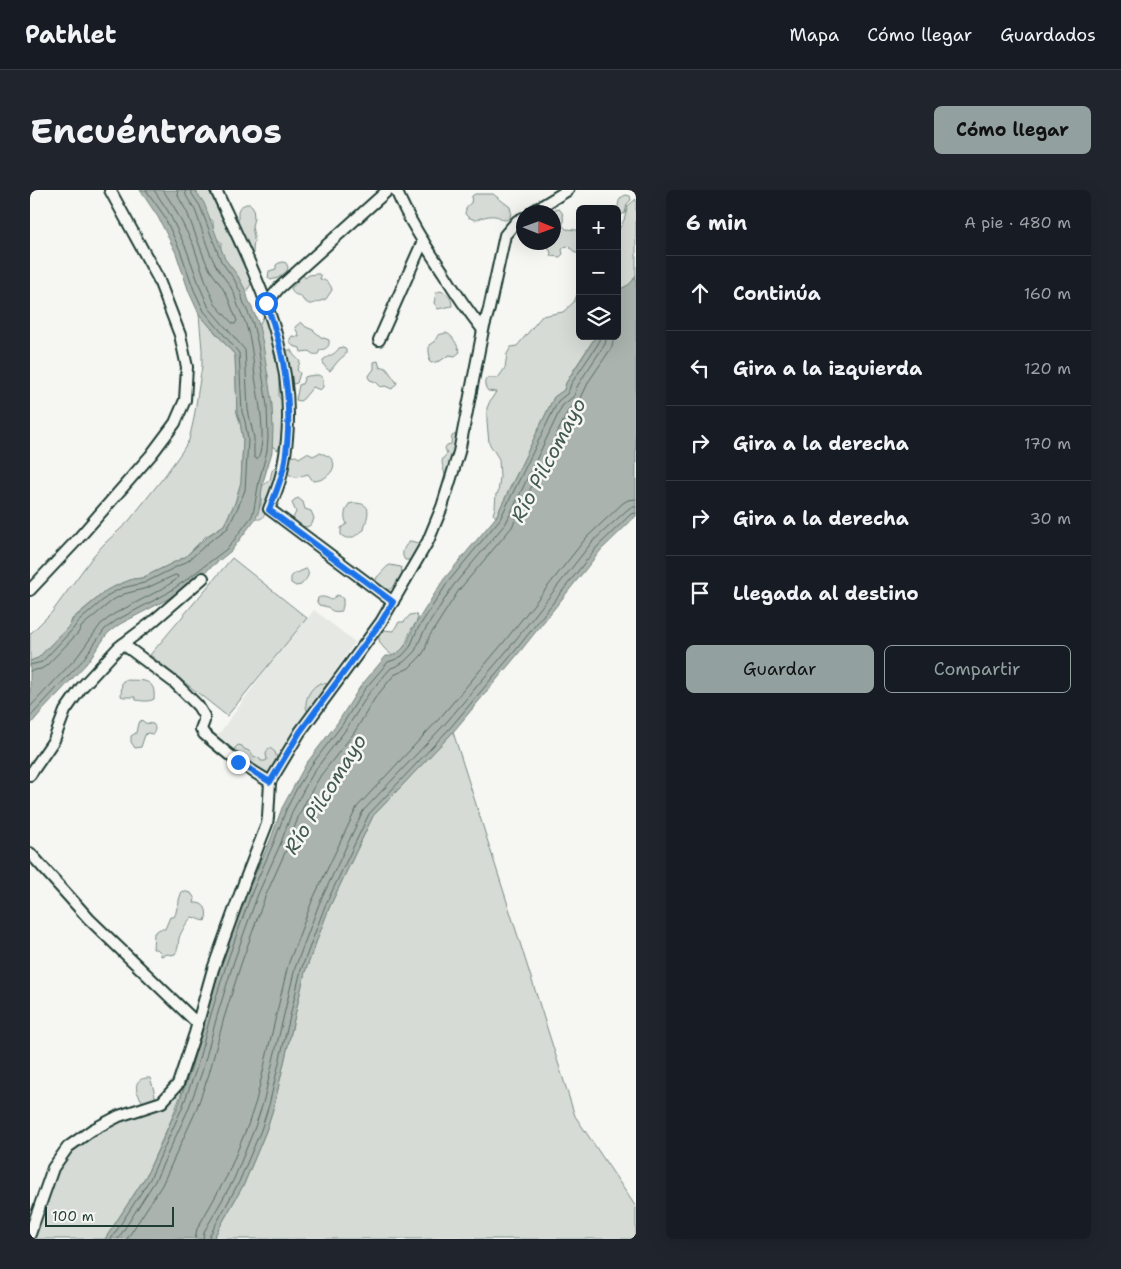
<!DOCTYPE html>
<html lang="es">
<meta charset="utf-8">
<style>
body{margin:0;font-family:"Shantell Sans",sans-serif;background:#20242c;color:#f1f3f6}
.controls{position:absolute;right:15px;top:15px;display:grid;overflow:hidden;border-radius:8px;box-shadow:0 5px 20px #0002}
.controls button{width:45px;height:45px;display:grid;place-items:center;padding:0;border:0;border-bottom:1px solid #363941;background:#171b24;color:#f1f3f6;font:25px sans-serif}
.compass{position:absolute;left:486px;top:15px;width:45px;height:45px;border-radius:50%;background:#171b24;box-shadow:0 5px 20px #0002;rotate:91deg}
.scale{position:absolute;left:15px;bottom:12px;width:129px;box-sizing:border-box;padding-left:5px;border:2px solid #1f3d34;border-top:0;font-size:14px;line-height:18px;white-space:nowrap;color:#1f3d34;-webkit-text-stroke:4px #f6f6f2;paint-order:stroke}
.stop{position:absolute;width:15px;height:15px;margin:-11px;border:4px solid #1a73e8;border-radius:50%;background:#fff}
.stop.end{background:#1a73e8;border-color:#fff;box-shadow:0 1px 5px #0008}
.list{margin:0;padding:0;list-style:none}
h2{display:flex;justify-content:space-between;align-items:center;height:65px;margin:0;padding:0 20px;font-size:21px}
h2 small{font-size:16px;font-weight:400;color:#9ea1a6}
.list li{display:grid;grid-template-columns:32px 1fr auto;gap:15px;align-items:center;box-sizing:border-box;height:75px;padding:0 20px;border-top:1px solid #363941}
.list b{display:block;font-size:19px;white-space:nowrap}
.list em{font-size:16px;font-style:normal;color:#9ea1a6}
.actions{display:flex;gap:10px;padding:15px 20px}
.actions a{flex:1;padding:11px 0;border:1px solid #92a19f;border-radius:8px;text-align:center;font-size:18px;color:#92a19f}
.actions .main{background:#92a19f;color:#111}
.icon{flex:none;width:28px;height:28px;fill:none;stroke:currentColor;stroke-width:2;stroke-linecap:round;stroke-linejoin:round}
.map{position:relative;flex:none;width:606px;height:1049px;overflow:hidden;border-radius:8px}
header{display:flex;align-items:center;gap:30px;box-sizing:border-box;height:70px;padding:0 25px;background:#171b24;border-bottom:1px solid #363941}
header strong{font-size:24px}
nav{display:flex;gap:28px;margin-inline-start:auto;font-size:18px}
.intro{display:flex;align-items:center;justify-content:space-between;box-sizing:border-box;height:120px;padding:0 30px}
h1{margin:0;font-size:35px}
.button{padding:12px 22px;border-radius:8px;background:#92a19f;color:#111;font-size:18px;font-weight:700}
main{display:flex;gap:30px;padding:0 30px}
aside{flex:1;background:#171b24;border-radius:8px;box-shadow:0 5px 20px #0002}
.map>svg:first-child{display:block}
.built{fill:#e6e8e4}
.green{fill:#d6dbd6;stroke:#7a8c85}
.water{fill:#aab3ae;stroke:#72847d}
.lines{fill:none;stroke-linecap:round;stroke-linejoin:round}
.shore{stroke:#576c65;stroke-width:1}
.minor-casing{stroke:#1f3d34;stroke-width:14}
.minor{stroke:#f6f6f2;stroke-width:10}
.route{stroke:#1a73e8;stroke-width:6}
.labels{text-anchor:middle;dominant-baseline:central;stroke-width:5;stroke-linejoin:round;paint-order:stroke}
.water-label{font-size:20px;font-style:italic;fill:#425a52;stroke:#f6f6f2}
</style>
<header>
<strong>Pathlet</strong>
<nav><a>Mapa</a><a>Cómo llegar</a><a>Guardados</a></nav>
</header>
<div class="intro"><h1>Encuéntranos</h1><a class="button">Cómo llegar</a></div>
<main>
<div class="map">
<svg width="606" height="1049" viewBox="0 0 606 1049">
<rect width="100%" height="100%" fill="#f6f6f2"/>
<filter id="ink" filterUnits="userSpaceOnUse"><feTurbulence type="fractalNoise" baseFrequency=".02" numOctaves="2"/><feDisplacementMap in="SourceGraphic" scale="10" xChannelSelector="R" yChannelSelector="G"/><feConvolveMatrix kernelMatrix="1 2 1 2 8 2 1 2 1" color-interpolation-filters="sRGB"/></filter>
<g filter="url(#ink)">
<polygon class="built" points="284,420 325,452 265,540 237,586 212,571 186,548 234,482"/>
<g class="green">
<path d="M 163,0 L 183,0 L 209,59 L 215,75 L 219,81 L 221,94 L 215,104 L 190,64 L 191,54 L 191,52 C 182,47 184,40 183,31 L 175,25 Z"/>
<path d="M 445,4 L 463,4 L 480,17 L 481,21 L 480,28 C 472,33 473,27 465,26 C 458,25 451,28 445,30 L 438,27 L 435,24 C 436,19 436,16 441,13 L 442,6 Z"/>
<path d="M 596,5 L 600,6 L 601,10 L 597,14 L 595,23 L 589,26 L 588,25 L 587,23 C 589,14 587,8 596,5 Z"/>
<path d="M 606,9 L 606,85 C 602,93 598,96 590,99 L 587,106 L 587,43 L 594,30 L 598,16 Z"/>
<polygon points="216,14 220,14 223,17 224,28 222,36 224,47 223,63 220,64 208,40 208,21 210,17"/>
<path d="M 529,19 C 535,24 533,30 533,36 L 536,39 L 547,40 L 550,44 L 550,64 L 546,63 L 538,56 L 534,57 L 532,60 L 533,64 L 530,67 L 520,66 L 521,63 C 519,57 516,55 510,53 L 524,52 L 524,22 L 517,22 Z"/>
<polygon points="253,72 256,73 258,77 257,81 248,88 241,90 238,88 239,81 246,79 246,75 249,73"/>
<path d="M 286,84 L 289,84 L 291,86 L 290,89 C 296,90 301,94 302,100 L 296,109 L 282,114 L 279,114 L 273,110 L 271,106 C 266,105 262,104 261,98 C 263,96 266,94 267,92 C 269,88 267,86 273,85 L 275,88 L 279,85 Z"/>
<path d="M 550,98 L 550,146 L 566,146 L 543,181 L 536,193 L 534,200 L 524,207 L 466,327 L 463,324 L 465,318 L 466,304 L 468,303 L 470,287 L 469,269 L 459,253 L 457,232 L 457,218 L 460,211 L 466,202 L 458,201 C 455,197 453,192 457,188 L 468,188 L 475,178 L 477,164 L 481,157 L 487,156 L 512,126 L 533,122 L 544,112 Z"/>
<path d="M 410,101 C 418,103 422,108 422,116 L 408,119 L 404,113 L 406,103 Z"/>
<polygon points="169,124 205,165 207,223 210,232 213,250 211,292 205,313 194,335 175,347 155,367 112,388 103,389 90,394 77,400 42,429 40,435 8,468 0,471 0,444 22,422 64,365 75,353 98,332 133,288 151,263 159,250 164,228 172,176 172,160"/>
<path d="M 236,125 L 244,153 L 243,160 L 249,183 L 249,207 L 254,214 L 254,241 L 249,258 L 248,260 L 243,257 L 239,250 L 235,192 L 239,190 C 238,180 234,180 231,172 C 230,170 228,143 228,140 C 229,136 231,130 234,126 Z"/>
<path d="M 271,132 L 276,137 L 283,140 L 291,147 L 299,150 C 300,157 296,159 290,160 L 288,164 C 284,165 282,164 279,161 L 271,162 L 270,158 L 263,156 L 260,153 L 260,149 L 262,146 L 269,147 C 269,143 266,141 265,137 Z"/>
<path d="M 416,143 C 423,145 427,155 430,162 L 425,166 L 419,165 L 410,171 L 401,173 L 399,171 L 400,167 L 399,162 L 399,155 L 405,151 L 408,145 Z"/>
<path d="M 313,157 L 316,160 L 316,164 L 309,170 L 300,181 C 296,179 293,175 293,170 C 299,165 305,165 309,158 Z"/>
<path d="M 253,160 L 261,160 C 263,166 267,167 270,172 L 267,180 L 270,183 L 267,193 L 263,194 L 259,193 Z"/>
<polygon points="348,171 350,178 354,177 357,179 367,193 362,199 355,196 351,197 346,192 340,190 338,187 344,179 344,172"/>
<path d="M 288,185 C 294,187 293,191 293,197 L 290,200 L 283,197 L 273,209 L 270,211 L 266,210 L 269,195 L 272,194 L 275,187 L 278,186 Z"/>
<path d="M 434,227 L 416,289 C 415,287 415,284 414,281 C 412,273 410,270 417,264 L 415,258 L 417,255 L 421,254 L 422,246 L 428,243 Z"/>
<path d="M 277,263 L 283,266 L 289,263 C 316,268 301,291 283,291 L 278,284 C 267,287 262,291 255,278 L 258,267 L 266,266 L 269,268 Z"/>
<path d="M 246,276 L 252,277 C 249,287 239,321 233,327 C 230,330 229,329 225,329 L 231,314 L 231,300 L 232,296 L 240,290 L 242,281 Z"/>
<polygon points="268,308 273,312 275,319 281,321 284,328 282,334 277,337 266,335 264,332 263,328 266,322 262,313 264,310"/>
<path d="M 323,313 C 345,313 337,325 334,340 C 326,344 321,353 311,345 L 311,338 L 317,334 C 313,327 315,320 319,314 Z"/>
<path d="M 381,351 L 388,353 L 390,355 L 393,351 L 383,370 L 375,370 C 370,364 374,355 381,351 Z"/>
<polygon points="202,368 277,428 197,526 120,465"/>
<path d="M 360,375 L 371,377 C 375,389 366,395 357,401 L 344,396 L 347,387 C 352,383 355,377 360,375 Z"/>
<path d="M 276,379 L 277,379 C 281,386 275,390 271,395 L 266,396 L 261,393 L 261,387 L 264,384 Z"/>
<path d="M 307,405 L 310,406 L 313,409 L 313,416 L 311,421 C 305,422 302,422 298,417 L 289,415 L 287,412 L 288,408 C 291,406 297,407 301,410 Z"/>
<path d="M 385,424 L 388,427 C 387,432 385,434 382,438 C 375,452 378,457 363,466 C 356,460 347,454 349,444 L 354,440 L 363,441 L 369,432 L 374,432 L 380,425 Z"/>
<path d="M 95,490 C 111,491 126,487 124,509 C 119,512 112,511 106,510 L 105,507 L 94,507 L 91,506 L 92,492 Z"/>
<path d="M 291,493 L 297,494 L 300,497 L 279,523 C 271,515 280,496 291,493 Z"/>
<path d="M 112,530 L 115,533 L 123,534 C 126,537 125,541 123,544 L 117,543 L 115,545 L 111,557 L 105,558 L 101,552 L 101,546 L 106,543 L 108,533 Z"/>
<polygon points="423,542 545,926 606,1017 606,1049 183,1049 214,994 236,941 244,916 275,782 299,718 343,626"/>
<path d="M 208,555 L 212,556 L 214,559 L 219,561 L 223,566 L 229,568 L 231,571 L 235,571 L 237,570 L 236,564 L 238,559 L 240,558 L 245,562 L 248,572 L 243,584 L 235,584 C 233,583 231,580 229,579 C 220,575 218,576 213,567 L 209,567 L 204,561 L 205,558 Z"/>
<path d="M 152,701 L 161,703 L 165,709 L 164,713 C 175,712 179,721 175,731 C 170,730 167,728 162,727 C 157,731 151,742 149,748 C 148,754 149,758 145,764 L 141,765 L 138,764 L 131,766 L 131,763 L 127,759 L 123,759 C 123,757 124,745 124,743 L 130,739 L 135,739 L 140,727 L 144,727 C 147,723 146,717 149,713 L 149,710 Z"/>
<path d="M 176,823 L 161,879 L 141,930 L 116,986 L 75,1049 L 0,1049 L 0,1036 L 20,989 L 49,949 L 55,945 L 84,935 L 91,930 L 113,924 L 119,918 C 108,910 97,887 120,888 C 123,896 125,904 126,912 L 143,901 L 153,866 Z"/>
</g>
<g class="water">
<polygon points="110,0 165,0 174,13 195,69 208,86 216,101 218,109 228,132 233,154 242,215 243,239 242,262 233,292 229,320 226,328 201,361 159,395 138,409 90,434 78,443 56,474 11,522 0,535 0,471 8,468 40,435 43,429 77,400 90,394 103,389 112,388 155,367 177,347 194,335 205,313 211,292 213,250 210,232 207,223 205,165 169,124 159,102 146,63 128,27"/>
<path d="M 606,85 L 606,326 L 571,360 L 488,464 L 423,542 L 343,626 L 299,718 L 275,782 L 244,916 L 236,941 L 214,994 L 183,1049 L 75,1049 L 116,986 L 148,916 L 161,879 L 176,823 L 193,768 L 218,700 L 240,651 L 252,618 L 276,574 L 308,532 L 330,497 L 356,466 L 362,466 L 369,462 L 377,454 L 383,438 L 414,389 L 466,327 L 524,207 L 534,200 L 536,193 L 566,146 L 587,146 L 587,106 L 590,99 C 598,96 602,93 606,85 Z"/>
</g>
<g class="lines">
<g class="shore">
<path d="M 124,0 L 138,21 L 156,58 L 170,97 L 179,118 L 215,160 L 218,220 L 224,248 L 224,267 L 227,269 C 238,253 228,206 225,187 C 223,171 222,154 217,138 C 215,129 210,122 207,113 C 206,110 205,106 204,103 C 199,92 190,84 185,74 C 176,57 172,38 165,20 C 162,13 155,8 155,0"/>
<polyline points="133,0 144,17 163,54 177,95 185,114 203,134 205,134 207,131 198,108 192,97 180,80 175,70 157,22 149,8 147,0"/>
<polyline points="0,475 12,472 43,439 48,432 80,404 92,398 114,393 158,371 180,351 198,338 209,315 215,300 218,250 215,231 212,222 209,163 174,121 164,100 150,60 133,24 116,0"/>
<polyline points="0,481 11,479 16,476 48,443 52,436 83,410 94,404 117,398 145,385 148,386 147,389 132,399 84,424 71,434 47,467 0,517"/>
<polyline points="0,527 52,471 75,439 87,430 136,404 156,390 198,358 222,326 224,319 229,291 237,261 238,248 237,216 228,155 223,134 213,111 211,103 204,89 191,71 170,16 162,4 161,0"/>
<polyline points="81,1049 120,989 152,918 166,880 181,824 198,769 222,702 244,652 256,620 267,598 280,577 312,535 334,500 358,472 364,470 372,466 380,457 387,440 418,392 470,329 528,211 538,203 541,194 568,154 570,146"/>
<polyline points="88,1049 125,991 158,920 172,882 187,826 204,771 228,704 250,655 262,622 273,601 285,580 317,538 339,503 361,478 367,476 375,471 385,461 393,443 423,396 476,333 532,216 544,206 547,197 553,187 575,154 577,146"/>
<polyline points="97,1049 132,995 165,923 179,884 194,828 211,774 235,707 257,658 269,625 279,605 291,585 324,543 345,508 364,485 379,478 391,466 395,460 399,447 429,400 482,337 538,221 550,210 559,191 582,157 584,146"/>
<polyline points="165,1049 167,1039 197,986 218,935 226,911 258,775 282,711 327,617 409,529 474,452 556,348 593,313 598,310 606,309"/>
<polyline points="173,1049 174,1042 204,989 225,937 233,913 265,778 289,714 333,621 415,534 480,457 562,352 597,320 601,317 606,317"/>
<polyline points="179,1049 180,1045 209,992 231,940 239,915 271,780 295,716 339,624 420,538 485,461 567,357 601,324 606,323"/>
</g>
<g class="minor-casing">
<g id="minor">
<path d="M 186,0 C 227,89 274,174 253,276 C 251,291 245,305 239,319 L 363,412"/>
<path d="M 366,0 C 378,29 395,55 413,82 C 425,102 438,121 453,140"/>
<polyline points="502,22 538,0"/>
<polyline points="237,113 249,98 358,0"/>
<polyline points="349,150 393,51"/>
<polyline points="0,400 47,350 121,265 145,233 155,210 157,177 150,145 128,88 80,0"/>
<polyline points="93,454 145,493 168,516 174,526 174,531 171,539 174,544 208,572 240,592"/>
<polyline points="0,585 24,550 35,521 51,498 89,457 121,433 173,388"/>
<polyline points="0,663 59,729 168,834"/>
<polyline points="0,1044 23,978 38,957 62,940 89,926 132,912 148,894 165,843 183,779 214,693 237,634 238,627 240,592 270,542 351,432 398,351 412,317 429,262 453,140 459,119 475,45 487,31 493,28"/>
</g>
</g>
<use href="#minor" class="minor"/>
</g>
</g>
<g class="lines" filter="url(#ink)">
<path class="route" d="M 208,572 L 240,592 L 270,542 L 351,432 L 363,412 L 239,320 C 245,305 251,291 254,276 C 264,221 256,164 236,113"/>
</g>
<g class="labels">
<g class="water-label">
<text transform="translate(518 270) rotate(-62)">Río Pilcomayo</text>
<text transform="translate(295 604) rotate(-58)">Río Pilcomayo</text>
</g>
</g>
</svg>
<div class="controls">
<button>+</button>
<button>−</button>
<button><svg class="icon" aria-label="layers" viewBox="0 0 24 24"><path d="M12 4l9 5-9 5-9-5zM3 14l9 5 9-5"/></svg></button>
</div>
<svg class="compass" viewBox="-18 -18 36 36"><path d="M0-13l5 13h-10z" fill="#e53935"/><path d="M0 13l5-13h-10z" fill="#9ea1a6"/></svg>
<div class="scale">100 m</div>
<div class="stop" style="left:236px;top:113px"></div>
<div class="stop end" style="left:208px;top:572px"></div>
</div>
<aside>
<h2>6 min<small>A pie · 480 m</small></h2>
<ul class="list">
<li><svg class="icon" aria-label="ahead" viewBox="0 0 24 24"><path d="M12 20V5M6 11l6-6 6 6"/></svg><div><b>Continúa</b></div><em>160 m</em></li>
<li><svg class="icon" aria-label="left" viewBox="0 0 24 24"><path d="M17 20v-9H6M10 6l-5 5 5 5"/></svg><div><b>Gira a la izquierda</b></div><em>120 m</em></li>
<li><svg class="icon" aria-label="right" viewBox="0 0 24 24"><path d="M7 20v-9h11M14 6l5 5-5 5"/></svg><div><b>Gira a la derecha</b></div><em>170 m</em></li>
<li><svg class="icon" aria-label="right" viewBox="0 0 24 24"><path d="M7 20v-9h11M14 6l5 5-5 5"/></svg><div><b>Gira a la derecha</b></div><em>30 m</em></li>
<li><svg class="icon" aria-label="arrive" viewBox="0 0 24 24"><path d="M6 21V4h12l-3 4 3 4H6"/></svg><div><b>Llegada al destino</b></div></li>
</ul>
<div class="actions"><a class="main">Guardar</a><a>Compartir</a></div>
</aside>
</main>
